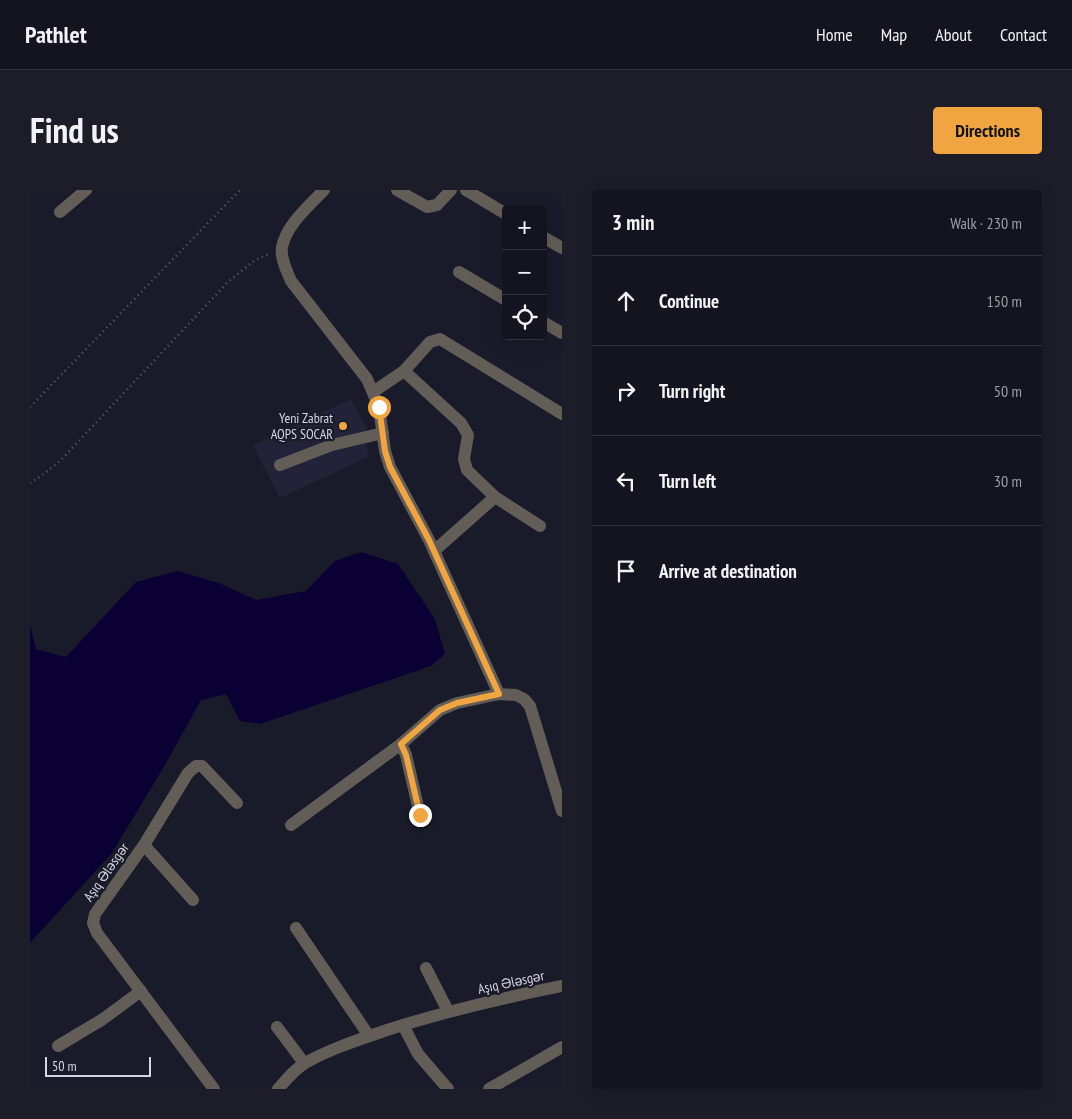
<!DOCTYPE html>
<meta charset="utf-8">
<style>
body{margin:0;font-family:"PT Sans Narrow",sans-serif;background:#1d1d29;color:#f1f3f6}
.controls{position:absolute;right:15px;top:15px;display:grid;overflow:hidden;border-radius:5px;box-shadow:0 5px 20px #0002}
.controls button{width:45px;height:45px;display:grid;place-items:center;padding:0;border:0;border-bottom:1px solid #33333e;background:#141420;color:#f1f3f6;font:25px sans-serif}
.scale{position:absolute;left:15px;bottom:12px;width:106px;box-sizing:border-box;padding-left:5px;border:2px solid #d4d6e0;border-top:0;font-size:14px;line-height:18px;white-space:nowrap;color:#d4d6e0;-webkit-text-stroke:4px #1a1b2a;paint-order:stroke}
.stop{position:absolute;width:15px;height:15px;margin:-11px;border:4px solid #f1a540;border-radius:50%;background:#fff}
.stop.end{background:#f1a540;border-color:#fff;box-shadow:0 1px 5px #0008}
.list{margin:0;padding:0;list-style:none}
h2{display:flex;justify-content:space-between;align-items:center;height:65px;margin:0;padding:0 20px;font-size:21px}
h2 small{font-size:16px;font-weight:400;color:#9d9ea5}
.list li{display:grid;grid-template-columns:32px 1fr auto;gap:15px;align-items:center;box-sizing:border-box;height:90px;padding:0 20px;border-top:1px solid #33333e}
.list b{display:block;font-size:19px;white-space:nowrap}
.list em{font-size:16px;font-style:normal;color:#9d9ea5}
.icon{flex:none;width:28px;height:28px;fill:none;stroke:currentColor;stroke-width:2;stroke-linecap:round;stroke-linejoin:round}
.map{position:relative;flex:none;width:532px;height:899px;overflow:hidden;border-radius:5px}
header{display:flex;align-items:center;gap:30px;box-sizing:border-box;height:70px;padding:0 25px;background:#141420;border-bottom:1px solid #33333e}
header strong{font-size:24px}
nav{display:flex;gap:28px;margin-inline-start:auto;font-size:18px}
.intro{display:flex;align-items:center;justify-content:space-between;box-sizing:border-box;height:120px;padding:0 30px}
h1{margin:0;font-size:35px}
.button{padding:12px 22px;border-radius:5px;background:#f1a540;color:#111;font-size:18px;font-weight:700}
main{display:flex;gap:30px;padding:0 30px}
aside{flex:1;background:#141420;border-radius:5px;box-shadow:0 5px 20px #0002}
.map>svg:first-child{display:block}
.built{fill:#222338}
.water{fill:#0a0034}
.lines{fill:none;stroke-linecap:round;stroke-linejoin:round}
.path{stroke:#5e5f6c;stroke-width:2.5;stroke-dasharray:1 4;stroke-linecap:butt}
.minor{stroke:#635d57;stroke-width:12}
.route{stroke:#f1a540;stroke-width:6}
.poi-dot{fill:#f1a540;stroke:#1a1b2a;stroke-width:2}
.labels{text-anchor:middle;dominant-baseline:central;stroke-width:4.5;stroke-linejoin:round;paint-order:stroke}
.poi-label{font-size:14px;fill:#d4d6e0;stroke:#1a1b2a;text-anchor:end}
.street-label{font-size:14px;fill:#d4d6e0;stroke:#1a1b2a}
</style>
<header>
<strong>Pathlet</strong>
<nav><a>Home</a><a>Map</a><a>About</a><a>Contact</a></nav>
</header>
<div class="intro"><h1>Find us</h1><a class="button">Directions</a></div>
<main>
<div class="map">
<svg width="532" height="899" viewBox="0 0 532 899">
<rect width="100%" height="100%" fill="#1a1b2a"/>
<polygon class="built" points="321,209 336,237 338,267 250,308 223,255"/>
<polygon class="water" points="331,362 368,374 405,429 415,464 401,476 230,534 210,531 196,504 171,510 135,575 82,663 0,753 0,435 6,459 36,467 106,392 147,381 189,393 226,410 276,401 305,371"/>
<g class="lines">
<g class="path">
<polyline points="0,217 210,0"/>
<polyline points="0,293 11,286 30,271 198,92 225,70 239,64"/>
</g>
<g class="minor">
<path d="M 294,0 C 279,16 257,34 252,57 C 250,68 257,81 261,91 L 337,189 L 349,217 L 355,261 L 360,277 L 399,350 L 469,504"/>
<polyline points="367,0 397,17 407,15 421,0"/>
<polyline points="436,0 476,24"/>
<polyline points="30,22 56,0"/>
<polyline points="513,47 532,58"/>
<polyline points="429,82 476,110"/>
<polyline points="513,132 532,143"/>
<polyline points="374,181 431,233 438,245 434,269 437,280 465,307 510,336"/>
<polyline points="343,202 374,181 400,152 410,149 532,224"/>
<polyline points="250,275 302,255 353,243"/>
<polyline points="404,361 465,307"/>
<polyline points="371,554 376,565 390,625"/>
<polyline points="261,635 371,554 410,520 427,513 469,504 486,505 494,509 500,516 532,621"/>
<polyline points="114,655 163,710"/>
<polyline points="266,738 339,846"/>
<polyline points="396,778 418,821"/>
<polyline points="373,835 388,864 418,899"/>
<polyline points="247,837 274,873"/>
<polyline points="28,856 73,829 111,801"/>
<polyline points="184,899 67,743 63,733 65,724 114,655 158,583 166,576 172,576 207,613"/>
<path d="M 248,899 C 256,890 265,879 275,873 C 300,859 328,850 354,841 C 412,822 472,808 532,796"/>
<polyline points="459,899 532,857"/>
</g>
</g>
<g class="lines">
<polyline class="route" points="349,217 355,261 360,277 399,350 469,504 427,513 410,520 371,554 376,565 390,625"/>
</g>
<circle class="poi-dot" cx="313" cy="236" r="5"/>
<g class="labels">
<g class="poi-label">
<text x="303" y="228">Yeni Zabrat<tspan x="303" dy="16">AQPS SOCAR</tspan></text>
</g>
<g class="street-label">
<text transform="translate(76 682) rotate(-55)">Aşıq Ələsgər</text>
<text transform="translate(481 792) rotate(-12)">Aşıq Ələsgər</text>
</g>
</g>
</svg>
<div class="controls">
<button>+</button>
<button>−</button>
<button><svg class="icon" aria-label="locate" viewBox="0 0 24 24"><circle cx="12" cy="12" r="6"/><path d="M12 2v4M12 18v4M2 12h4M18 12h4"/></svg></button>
</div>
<div class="scale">50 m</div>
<div class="stop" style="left:349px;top:217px"></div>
<div class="stop end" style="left:390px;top:625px"></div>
</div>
<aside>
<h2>3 min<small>Walk · 230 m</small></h2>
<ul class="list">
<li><svg class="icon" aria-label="ahead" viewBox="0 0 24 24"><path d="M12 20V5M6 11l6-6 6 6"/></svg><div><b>Continue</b></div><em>150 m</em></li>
<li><svg class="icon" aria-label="right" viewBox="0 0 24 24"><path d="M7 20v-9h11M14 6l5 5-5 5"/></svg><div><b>Turn right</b></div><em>50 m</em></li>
<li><svg class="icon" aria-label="left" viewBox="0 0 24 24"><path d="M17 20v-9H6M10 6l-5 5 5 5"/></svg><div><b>Turn left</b></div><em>30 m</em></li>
<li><svg class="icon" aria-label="arrive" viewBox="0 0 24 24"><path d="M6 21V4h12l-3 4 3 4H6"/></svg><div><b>Arrive at destination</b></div></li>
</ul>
</aside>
</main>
